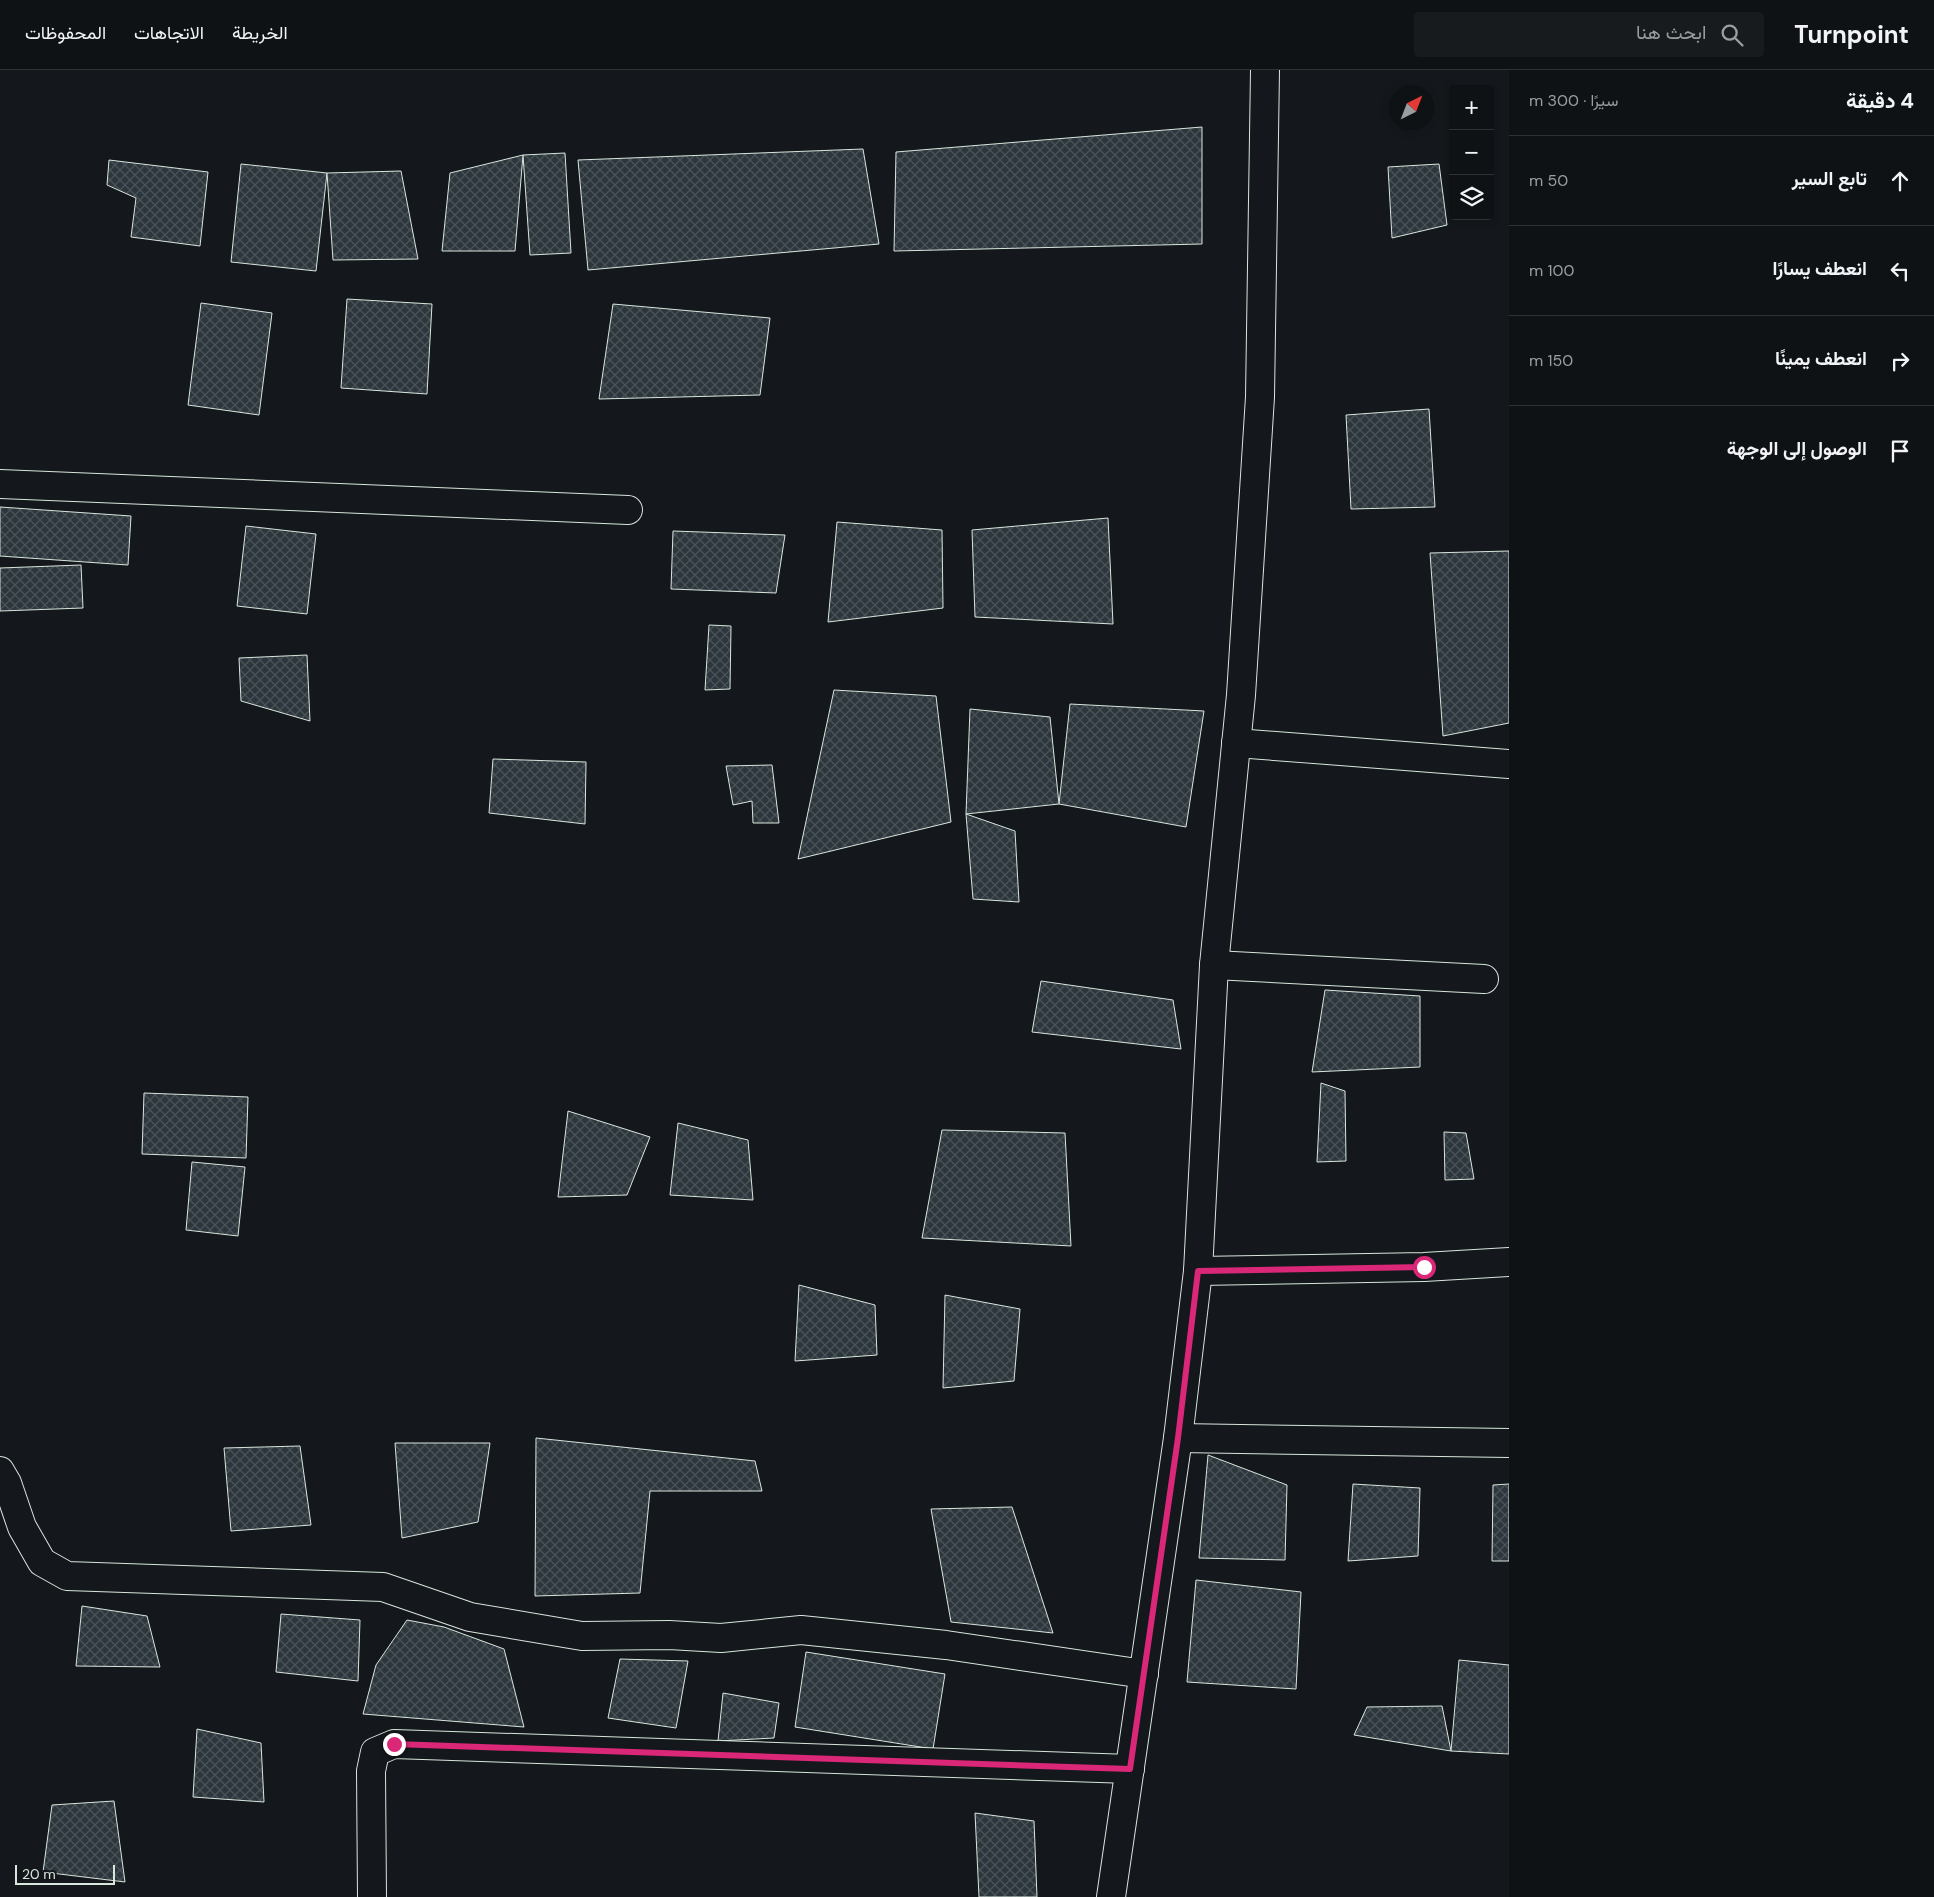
<!DOCTYPE html>
<html lang="ar">
<meta charset="utf-8">
<style>
body{margin:0;font-family:"DM Sans",Vazirmatn,sans-serif;background:#181b1e;color:#f1f3f6;direction:rtl}
.controls{position:absolute;right:15px;top:15px;display:grid;overflow:hidden;border-radius:5px;box-shadow:0 2px 8px #0003}
.controls button{width:45px;height:45px;display:grid;place-items:center;padding:0;border:0;border-bottom:1px solid #2f3234;background:#0f1215;color:#f1f3f6;font:25px sans-serif}
.compass{position:absolute;left:1389px;top:15px;width:45px;height:45px;border-radius:50%;background:#0f1215;box-shadow:0 2px 8px #0003;rotate:42deg}
.scale{position:absolute;left:15px;bottom:12px;width:100px;box-sizing:border-box;padding-left:5px;border:2px solid #d8e6dc;border-top:0;font-size:14px;line-height:18px;white-space:nowrap;color:#d8e6dc;-webkit-text-stroke:4px #14181c;paint-order:stroke}
.stop{position:absolute;width:15px;height:15px;margin:-11px;border:4px solid #db2777;border-radius:50%;background:#fff}
.stop.end{background:#db2777;border-color:#fff;box-shadow:0 1px 5px #0008}
.list{margin:0;padding:0;list-style:none}
h2{display:flex;justify-content:space-between;align-items:center;height:65px;margin:0;padding:0 20px;font-size:21px}
h2 small{font-size:16px;font-weight:400;color:#9b9ea0}
.list li{display:grid;grid-template-columns:32px 1fr auto;gap:15px;align-items:center;box-sizing:border-box;height:90px;padding:0 20px;border-top:1px solid #2f3234}
.list b{display:block;font-size:19px;white-space:nowrap}
.list em{font-size:16px;font-style:normal;color:#9b9ea0}
.icon{flex:none;width:28px;height:28px;fill:none;stroke:currentColor;stroke-width:2;stroke-linecap:round;stroke-linejoin:round}
.map{position:relative;flex:none;width:1509px;height:1827px;overflow:hidden;direction:ltr}
header{display:flex;align-items:center;gap:30px;box-sizing:border-box;height:70px;padding:0 25px;background:#0f1215;border-bottom:1px solid #2f3234}
header strong{font-size:24px}
nav{display:flex;gap:28px;margin-inline-start:auto;font-size:18px}
.search{width:350px;height:45px;background:#181b1e;display:flex;align-items:center;gap:12px;box-sizing:border-box;padding:0 18px;border-radius:5px;color:#9b9ea0;font-size:19px}
main{display:flex}
aside{flex:1;background:#0f1215}
.map>svg:first-child{display:block}
.building{fill:url(#building-cross-hatch);stroke:#d8e6dc}
.lines{fill:none;stroke-linecap:round;stroke-linejoin:round}
.street-casing{stroke:#d8e6dc;stroke-width:30}
.street{stroke:#14181c;stroke-width:28}
.route{stroke:#db2777;stroke-width:6}
</style>
<header>
<strong>Turnpoint</strong>
<div class="search"><svg class="icon" aria-label="search" viewBox="0 0 24 24"><circle cx="10" cy="10" r="6"/><path d="M15 15l6 6"/></svg>ابحث هنا</div>
<nav><a>الخريطة</a><a>الاتجاهات</a><a>المحفوظات</a></nav>
</header>
<main>
<aside>
<h2>4 دقيقة<small>سيرًا · 300 m</small></h2>
<ul class="list">
<li><svg class="icon" aria-label="ahead" viewBox="0 0 24 24"><path d="M12 20V5M6 11l6-6 6 6"/></svg><div><b>تابع السير</b></div><em>50 m</em></li>
<li><svg class="icon" aria-label="left" viewBox="0 0 24 24"><path d="M17 20v-9H6M10 6l-5 5 5 5"/></svg><div><b>انعطف يسارًا</b></div><em>100 m</em></li>
<li><svg class="icon" aria-label="right" viewBox="0 0 24 24"><path d="M7 20v-9h11M14 6l5 5-5 5"/></svg><div><b>انعطف يمينًا</b></div><em>150 m</em></li>
<li><svg class="icon" aria-label="arrive" viewBox="0 0 24 24"><path d="M6 21V4h12l-3 4 3 4H6"/></svg><div><b>الوصول إلى الوجهة</b></div></li>
</ul>
</aside>
<div class="map">
<svg width="1509" height="1827" viewBox="0 0 1509 1827">
<defs>
<pattern id="building-cross-hatch" width="8" height="8" patternUnits="userSpaceOnUse" patternTransform="scale(1.25)"><rect width="8" height="8" fill="#2c363c"/><path d="M0 0l8 8M0 8l8-8" fill="none" stroke="#4a5358"/></pattern>
</defs>
<rect width="100%" height="100%" fill="#14181c"/>
<g class="building">
<polygon points="1202,57 1202,174 894,181 896,82"/>
<polygon points="863,79 879,174 588,200 578,90"/>
<polygon points="565,83 571,183 530,185 523,85"/>
<polygon points="523,85 515,181 442,181 450,103"/>
<polygon points="109,90 208,102 200,176 131,167 136,128 107,115"/>
<polygon points="241,94 327,103 316,201 231,192"/>
<polygon points="1439,94 1447,155 1392,168 1388,97"/>
<polygon points="401,101 418,189 333,190 327,103"/>
<polygon points="347,229 432,234 427,324 341,318"/>
<polygon points="201,233 272,243 259,345 188,335"/>
<polygon points="613,234 770,248 760,325 599,329"/>
<polygon points="1429,339 1435,437 1351,439 1346,345"/>
<polygon points="0,437 131,446 128,495 0,486"/>
<polygon points="1108,448 1113,554 975,547 972,460"/>
<polygon points="837,452 942,460 943,538 828,552"/>
<polygon points="246,456 316,464 307,544 237,536"/>
<polygon points="673,461 785,465 776,523 671,519"/>
<polygon points="1509,481 1509,653 1443,666 1430,483"/>
<polygon points="81,495 83,538 0,541 0,498"/>
<polygon points="709,555 731,556 730,619 705,620"/>
<polygon points="307,585 310,651 241,631 239,588"/>
<polygon points="834,620 936,626 951,752 798,789"/>
<polygon points="1070,634 1204,641 1186,757 1059,734"/>
<polygon points="970,639 1050,647 1059,734 966,744"/>
<polygon points="493,689 586,692 585,754 489,743"/>
<polygon points="772,695 779,753 753,753 752,731 733,735 726,696"/>
<polygon points="966,744 1015,761 1019,832 973,829"/>
<polygon points="1041,911 1173,930 1181,979 1032,962"/>
<polygon points="1325,920 1420,926 1420,997 1312,1002"/>
<polygon points="1321,1013 1345,1021 1346,1091 1317,1092"/>
<polygon points="144,1023 248,1027 246,1088 142,1084"/>
<polygon points="568,1041 650,1067 627,1125 558,1127"/>
<polygon points="678,1053 748,1070 753,1130 670,1125"/>
<polygon points="942,1060 1065,1063 1071,1176 922,1168"/>
<polygon points="1444,1062 1466,1063 1474,1109 1445,1110"/>
<polygon points="192,1092 245,1097 238,1166 186,1160"/>
<polygon points="799,1215 875,1235 877,1285 795,1291"/>
<polygon points="945,1225 1020,1239 1014,1311 943,1318"/>
<polygon points="536,1368 755,1391 762,1421 650,1421 640,1523 535,1526"/>
<polygon points="395,1373 490,1373 478,1452 402,1468"/>
<polygon points="300,1376 311,1455 231,1461 224,1378"/>
<polygon points="1208,1385 1287,1415 1285,1490 1199,1488"/>
<polygon points="1353,1414 1420,1418 1418,1486 1348,1491"/>
<polygon points="1509,1414 1509,1491 1492,1491 1493,1415"/>
<polygon points="1012,1437 1053,1563 951,1552 931,1439"/>
<polygon points="1196,1510 1301,1522 1296,1619 1187,1612"/>
<polygon points="82,1536 147,1546 160,1597 76,1596"/>
<polygon points="281,1544 360,1550 358,1611 276,1602"/>
<polygon points="407,1550 444,1557 504,1579 524,1657 363,1644 376,1595"/>
<polygon points="806,1582 945,1604 933,1679 795,1657"/>
<polygon points="620,1589 688,1591 676,1658 608,1648"/>
<polygon points="1459,1590 1509,1595 1509,1684 1451,1681"/>
<polygon points="723,1623 779,1633 774,1668 718,1671"/>
<polygon points="1442,1636 1451,1681 1354,1665 1367,1637"/>
<polygon points="197,1659 261,1673 264,1732 193,1727"/>
<polygon points="114,1731 125,1812 43,1802 52,1735"/>
<polygon points="975,1743 1034,1751 1037,1827 979,1827"/>
</g>
<g class="lines">
<g class="street-casing">
<g id="street">
<polyline points="0,414 628,440"/>
<polyline points="1236,673 1509,694"/>
<polyline points="1214,895 1484,909"/>
<polyline points="1198,1201 1424,1197 1509,1192"/>
<polyline points="1178,1368 1509,1373"/>
<polyline points="0,1401 7,1413 22,1457 42,1492 67,1506 383,1517 470,1547 582,1566 669,1565 721,1568 801,1560 946,1575 1144,1604"/>
<polyline points="372,1827 371,1701 375,1682 394,1674 1130,1699"/>
<polyline points="1111,1827 1178,1368 1198,1201 1214,895 1241,625 1260,327 1265,0"/>
</g>
</g>
<use href="#street" class="street"/>
</g>
<g class="lines">
<polyline class="route" points="394,1674 1130,1699 1178,1368 1198,1201 1424,1197"/>
</g>
</svg>
<div class="controls">
<button>+</button>
<button>−</button>
<button><svg class="icon" aria-label="layers" viewBox="0 0 24 24"><path d="M12 4l9 5-9 5-9-5zM3 14l9 5 9-5"/></svg></button>
</div>
<svg class="compass" viewBox="-18 -18 36 36"><path d="M0-13l5 13h-10z" fill="#e53935"/><path d="M0 13l5-13h-10z" fill="#9b9ea0"/></svg>
<div class="scale">20 m</div>
<div class="stop" style="left:1424px;top:1197px"></div>
<div class="stop end" style="left:394px;top:1674px"></div>
</div>
</main>
